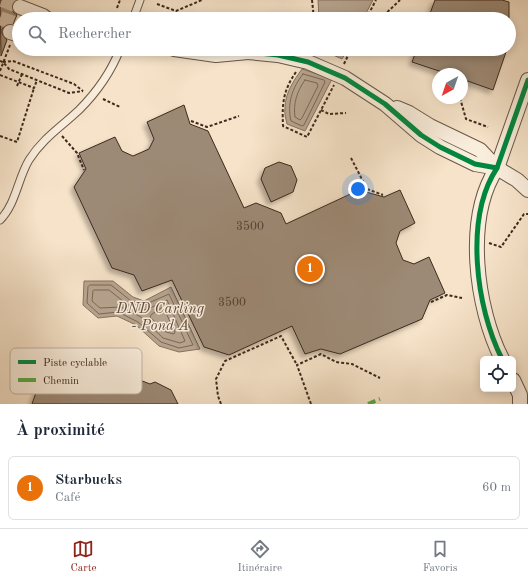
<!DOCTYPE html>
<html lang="fr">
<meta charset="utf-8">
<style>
body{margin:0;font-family:"Old Standard TT",serif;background:#f2f2f3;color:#1f2937}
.controls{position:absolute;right:12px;bottom:12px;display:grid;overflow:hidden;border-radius:6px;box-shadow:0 2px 10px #0003}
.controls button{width:36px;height:36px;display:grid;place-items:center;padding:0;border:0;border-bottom:1px solid #e0e1e3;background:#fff;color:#1f2937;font:20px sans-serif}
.compass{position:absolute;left:432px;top:68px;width:36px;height:36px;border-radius:50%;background:#fff;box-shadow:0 2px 10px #0003;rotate:220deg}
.you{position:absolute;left:358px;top:189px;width:14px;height:14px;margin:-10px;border:3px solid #fff;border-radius:50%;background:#1a73e8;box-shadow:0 0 0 6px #1a73e833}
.badge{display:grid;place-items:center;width:26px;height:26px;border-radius:50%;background:#8f2418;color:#fff;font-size:13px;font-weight:700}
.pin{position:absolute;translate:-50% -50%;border:2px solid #fff;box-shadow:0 1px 4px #0006}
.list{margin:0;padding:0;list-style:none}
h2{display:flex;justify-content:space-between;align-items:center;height:52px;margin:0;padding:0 16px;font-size:17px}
h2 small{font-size:13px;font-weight:400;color:#747a83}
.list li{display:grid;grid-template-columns:26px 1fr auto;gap:12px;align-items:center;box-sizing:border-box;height:64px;margin:0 8px 8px;padding:0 8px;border:1px solid #e0e1e3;border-radius:6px}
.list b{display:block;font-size:15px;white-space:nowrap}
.list p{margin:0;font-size:13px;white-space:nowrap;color:#747a83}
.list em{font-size:13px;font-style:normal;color:#747a83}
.icon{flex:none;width:22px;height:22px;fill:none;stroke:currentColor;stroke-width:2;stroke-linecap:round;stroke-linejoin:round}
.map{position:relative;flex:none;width:528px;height:404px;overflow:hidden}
.search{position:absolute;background:#fff;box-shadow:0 2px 10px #0003;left:12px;right:12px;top:12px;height:44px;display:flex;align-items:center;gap:10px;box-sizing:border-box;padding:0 14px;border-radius:22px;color:#747a83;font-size:15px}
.sheet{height:124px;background:#fff}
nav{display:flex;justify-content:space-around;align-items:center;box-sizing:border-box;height:56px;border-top:1px solid #e0e1e3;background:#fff;font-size:11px;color:#747a83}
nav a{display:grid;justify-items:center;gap:2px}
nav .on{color:#8f2418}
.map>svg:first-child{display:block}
.water{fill:#b7a48f;stroke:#867361}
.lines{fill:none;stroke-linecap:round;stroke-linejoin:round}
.shore{stroke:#7a6656;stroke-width:1}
.building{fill:#9d8a76;stroke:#3d291d;filter:url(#shadow)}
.street-tunnel{stroke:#d1bea7;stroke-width:14;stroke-dasharray:14 7;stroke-linecap:butt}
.lane-casing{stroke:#6b5848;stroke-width:9}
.street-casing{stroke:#6b5848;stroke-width:16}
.path{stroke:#3d291d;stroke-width:2;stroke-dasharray:3 2;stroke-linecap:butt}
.lane{stroke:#f9eddc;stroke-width:7}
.street{stroke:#f9eddc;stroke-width:14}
.quiet{stroke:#55ab43;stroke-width:4;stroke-dasharray:8 4;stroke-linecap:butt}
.cycleway-casing{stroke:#f9eddc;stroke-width:8}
.cycleway{stroke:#00873e;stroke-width:5}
.labels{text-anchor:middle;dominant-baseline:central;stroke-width:3;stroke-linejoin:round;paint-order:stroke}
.number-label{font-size:12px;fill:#554133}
.water-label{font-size:15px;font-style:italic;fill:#624e3f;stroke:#f9eddc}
.key{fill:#f9eddc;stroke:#c1b2a3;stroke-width:1}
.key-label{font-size:11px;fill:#3d291d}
</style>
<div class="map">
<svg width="528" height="404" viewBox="0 0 528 404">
<defs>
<filter id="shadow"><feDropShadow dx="-3.5" dy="3.5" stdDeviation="2" flood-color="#0004"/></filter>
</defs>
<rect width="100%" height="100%" fill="#f6e3c9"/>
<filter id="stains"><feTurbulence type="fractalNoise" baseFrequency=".005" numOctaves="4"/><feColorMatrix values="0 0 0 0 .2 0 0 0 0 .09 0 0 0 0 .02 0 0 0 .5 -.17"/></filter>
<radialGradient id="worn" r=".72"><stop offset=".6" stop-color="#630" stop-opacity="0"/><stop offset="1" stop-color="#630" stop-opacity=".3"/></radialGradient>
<g class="water">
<polygon points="318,0 373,0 363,19 319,19"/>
<polygon points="320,49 348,49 342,59"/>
<path d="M 302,69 L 332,79 L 305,131 L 287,124 C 286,119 284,113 285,108 C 285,93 294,80 302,69 Z"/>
<polygon points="84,281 113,281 133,297 144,301 171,287 200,349 179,352 159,346 136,325 117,316 98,318 83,305"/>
</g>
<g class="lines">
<g class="shore">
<path d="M 303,74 L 324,80 L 325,82 L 304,125 L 302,126 L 291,121 C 287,104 292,88 303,74 Z"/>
<path d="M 305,80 L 317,83 L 318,86 L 302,118 L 300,120 L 295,117 C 293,104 297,91 305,80 Z"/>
<polygon points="90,285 111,285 131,301 144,305 169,294 193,345 179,348 161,342 138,322 118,312 99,314 87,303 88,287"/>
<polygon points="94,290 109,290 128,305 142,310 148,309 167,300 185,341 180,343 163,338 141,317 121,307 100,308 92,301 93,291"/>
<polygon points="162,308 164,309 175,332 174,334 166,332 150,317 151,315"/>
</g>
</g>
<g class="building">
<polygon points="0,0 15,0 12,4 12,8 13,12 17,15 13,24 8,24 2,29 2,34 7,40 1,56"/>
<polygon points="435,0 502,0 509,2 509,19 428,19"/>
<polygon points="417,49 507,49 493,90 462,79 462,74 448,74 412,62"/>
<polygon points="184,105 190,124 208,131 244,208 256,203 281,213 286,224 359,190 384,197 400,190 415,223 400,231 396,243 403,260 414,264 429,257 445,293 430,300 422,319 340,354 321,349 305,354 292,326 229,355 204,347 172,280 142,291 134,275 112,268 74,187 86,169 79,153 115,137 122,151 133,156 149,149 154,139 147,122"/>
<polygon points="279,162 291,166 297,180 293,192 271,202 261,179 265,168"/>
<polygon points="101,365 150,384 155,382 171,390 178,404 32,404 38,387 46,382 54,385"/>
</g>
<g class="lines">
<g class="street-tunnel">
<polyline points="2,0 20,7"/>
<polyline points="0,18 19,25"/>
</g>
<g class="lane-casing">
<g id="lane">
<polyline points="133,19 140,0"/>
<path d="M 0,220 C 16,204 18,178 29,160 C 43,138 61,127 79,110 C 97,92 111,72 120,49"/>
</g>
</g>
<g class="street-casing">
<g id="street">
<polyline points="20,7 43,16 47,19"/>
<polyline points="10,32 19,35"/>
<polyline points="174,49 216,55 248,52"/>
<polyline points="241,49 248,52 278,55 308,62 345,78 385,104 421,135 440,147 475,164 497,168"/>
<polyline points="397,108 409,113 430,126 480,150 497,168 517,180 528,190"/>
<path d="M 502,359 C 476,308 464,218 497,168 L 528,80"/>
<polyline points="513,380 520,395 520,404"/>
</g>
</g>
<g class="path">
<polyline points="312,0 314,19"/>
<polyline points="157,4 176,11 202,0"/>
<polyline points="117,8 120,0"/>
<polyline points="366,19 376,0"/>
<polyline points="380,19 400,0"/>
<polyline points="0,61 3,62 9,69 69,93 83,91"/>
<polyline points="3,62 13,61 74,84 83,91"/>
<polyline points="344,64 351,49"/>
<polyline points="0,71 10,45"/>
<path d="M 296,72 C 283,91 282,103 283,126 L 307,137 L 334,85"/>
<polyline points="0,75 34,88 37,80"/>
<polyline points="17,86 22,74"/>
<polyline points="460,98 466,119 488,127"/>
<polyline points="103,99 120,107"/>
<polyline points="321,110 329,114 346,113"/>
<polyline points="191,121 207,127 239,116"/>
<polyline points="0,136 17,142 34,88"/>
<polyline points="62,136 77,153 84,170"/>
<polyline points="351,158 367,189 383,195"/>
<polyline points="489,243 501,247 524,214 528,214"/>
<polyline points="431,302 447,295 462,298"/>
<polyline points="26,375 49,383"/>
<polyline points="221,404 218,396 216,379 225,361 281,336 297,365"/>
<polyline points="311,404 297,365 321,354 336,362 352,364 380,378"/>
</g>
<use href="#lane" class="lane"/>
<use href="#street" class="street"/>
<polyline class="quiet" points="368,404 380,399"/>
<g class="cycleway-casing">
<g id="cycleway">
<polyline points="241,49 248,52 278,55 308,62 345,78 385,104 421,135 440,147 475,164 497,168"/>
<path d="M 502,359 C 476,308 464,218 497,168 L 528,80"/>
</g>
</g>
<use href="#cycleway" class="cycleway"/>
</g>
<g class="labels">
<g class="number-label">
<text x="250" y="227">3500</text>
<text x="232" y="303">3500</text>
</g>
<g class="water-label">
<text x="160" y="309">DND Carling<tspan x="160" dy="17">- Pond A</tspan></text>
</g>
</g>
<rect x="10" y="348" width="132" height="46" rx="6" class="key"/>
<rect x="18" y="360" width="18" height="4" fill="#00873e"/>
<rect x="18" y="378" width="18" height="4" fill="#55ab43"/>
<g class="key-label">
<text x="43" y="366">Piste cyclable</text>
<text x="43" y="384">Chemin</text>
</g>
<rect width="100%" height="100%" filter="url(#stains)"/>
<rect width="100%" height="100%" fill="url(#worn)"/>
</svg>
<div class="controls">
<button><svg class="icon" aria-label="locate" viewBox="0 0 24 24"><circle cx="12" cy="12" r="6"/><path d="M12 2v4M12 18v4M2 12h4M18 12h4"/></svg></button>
</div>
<svg class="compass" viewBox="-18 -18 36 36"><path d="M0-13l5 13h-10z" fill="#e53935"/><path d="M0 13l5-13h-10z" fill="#747a83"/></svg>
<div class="you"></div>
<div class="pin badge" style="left:310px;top:269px;background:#e8710a">1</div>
<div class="search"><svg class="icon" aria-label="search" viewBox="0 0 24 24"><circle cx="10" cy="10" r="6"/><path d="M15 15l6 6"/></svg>Rechercher</div>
</div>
<section class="sheet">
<h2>À proximité<small></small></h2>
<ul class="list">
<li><span class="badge" style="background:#e8710a">1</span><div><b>Starbucks</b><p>Café</p></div><em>60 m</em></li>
</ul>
</section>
<nav>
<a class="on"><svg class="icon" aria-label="map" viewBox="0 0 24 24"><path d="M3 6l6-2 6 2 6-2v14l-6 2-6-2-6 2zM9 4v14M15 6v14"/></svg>Carte</a>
<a><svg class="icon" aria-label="directions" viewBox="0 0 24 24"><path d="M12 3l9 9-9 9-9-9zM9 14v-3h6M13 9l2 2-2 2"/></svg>Itinéraire</a>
<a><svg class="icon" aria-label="saved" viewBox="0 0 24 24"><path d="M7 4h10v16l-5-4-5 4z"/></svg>Favoris</a>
</nav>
